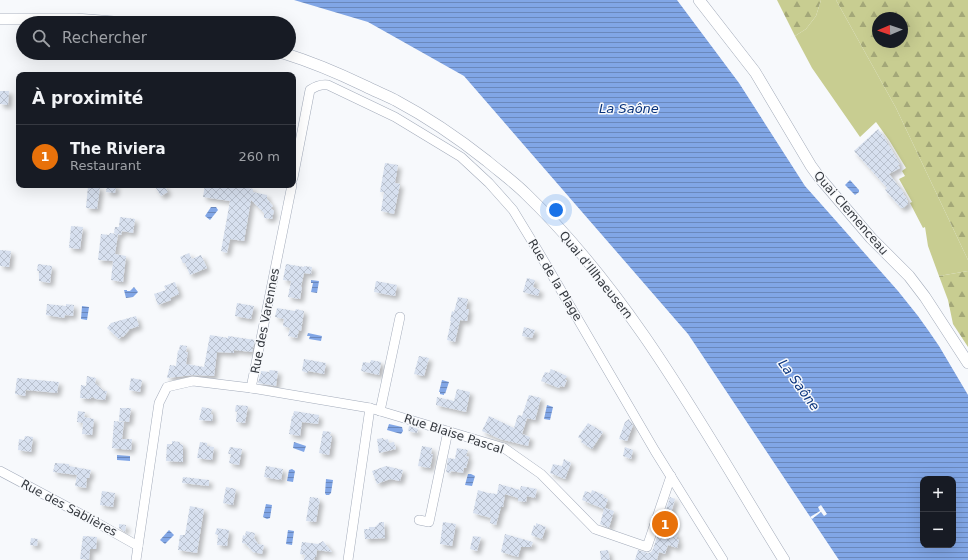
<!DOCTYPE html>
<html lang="fr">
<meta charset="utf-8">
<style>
body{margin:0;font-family:"DejaVu Sans",sans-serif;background:#242831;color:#f1f3f6}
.controls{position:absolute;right:12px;bottom:12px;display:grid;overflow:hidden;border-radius:8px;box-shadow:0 4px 16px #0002}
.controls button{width:36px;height:36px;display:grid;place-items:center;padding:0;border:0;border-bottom:1px solid #363941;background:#171b24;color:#f1f3f6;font:20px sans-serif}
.compass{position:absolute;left:872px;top:12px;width:36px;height:36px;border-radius:50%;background:#171b24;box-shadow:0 4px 16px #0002;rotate:268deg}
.you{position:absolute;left:556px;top:210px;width:14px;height:14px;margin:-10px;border:3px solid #fff;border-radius:50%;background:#1a73e8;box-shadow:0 0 0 6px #1a73e833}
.badge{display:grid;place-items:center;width:26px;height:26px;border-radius:50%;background:#2563eb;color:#fff;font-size:13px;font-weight:700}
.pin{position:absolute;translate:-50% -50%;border:2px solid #fff;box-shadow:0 1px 4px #0006}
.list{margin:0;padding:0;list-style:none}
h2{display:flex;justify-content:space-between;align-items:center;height:52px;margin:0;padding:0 16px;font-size:17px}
h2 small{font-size:13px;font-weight:400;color:#9ea1a6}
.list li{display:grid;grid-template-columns:26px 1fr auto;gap:12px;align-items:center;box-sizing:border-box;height:64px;padding:0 16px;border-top:1px solid #363941}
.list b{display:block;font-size:15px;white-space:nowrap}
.list p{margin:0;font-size:13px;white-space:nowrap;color:#9ea1a6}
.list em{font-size:13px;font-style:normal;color:#9ea1a6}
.icon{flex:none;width:22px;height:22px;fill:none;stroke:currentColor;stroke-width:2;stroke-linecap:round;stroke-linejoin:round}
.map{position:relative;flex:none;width:968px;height:560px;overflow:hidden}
.search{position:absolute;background:#171b24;box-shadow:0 4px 16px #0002;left:16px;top:16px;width:280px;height:44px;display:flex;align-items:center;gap:10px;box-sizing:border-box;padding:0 14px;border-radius:22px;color:#9ea1a6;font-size:15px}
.panel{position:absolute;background:#171b24;box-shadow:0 4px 16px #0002;left:16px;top:72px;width:280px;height:116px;border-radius:8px}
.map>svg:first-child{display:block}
.grass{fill:#c8cd91}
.forest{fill:url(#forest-firs);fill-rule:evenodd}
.water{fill:url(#water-rules);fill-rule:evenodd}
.pier{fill:#f7f9fc}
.building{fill:url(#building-cross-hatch);filter:url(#shadow)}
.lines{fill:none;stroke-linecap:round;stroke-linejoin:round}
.minor-casing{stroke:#a3abba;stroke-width:10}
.major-casing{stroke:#a3abba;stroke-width:12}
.minor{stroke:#fff;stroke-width:9}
.major{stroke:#fff;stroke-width:11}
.labels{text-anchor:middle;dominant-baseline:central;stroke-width:3;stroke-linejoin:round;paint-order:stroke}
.street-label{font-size:12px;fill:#34383e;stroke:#f7f9fc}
.water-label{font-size:13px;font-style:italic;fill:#09337c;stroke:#f7f9fc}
</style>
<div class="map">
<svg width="968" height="560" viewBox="0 0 968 560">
<defs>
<pattern id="forest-firs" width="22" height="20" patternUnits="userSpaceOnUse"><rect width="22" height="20" fill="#c8cd91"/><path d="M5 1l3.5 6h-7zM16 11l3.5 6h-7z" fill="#a3a778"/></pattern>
<pattern id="water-rules" width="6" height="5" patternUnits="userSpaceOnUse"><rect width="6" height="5" fill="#81a6e6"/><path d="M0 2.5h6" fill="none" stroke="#6a88bc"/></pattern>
<pattern id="building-cross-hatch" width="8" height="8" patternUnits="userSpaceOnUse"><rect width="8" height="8" fill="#d7e0ef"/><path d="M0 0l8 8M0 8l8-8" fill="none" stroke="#b9c1ce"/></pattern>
<filter id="shadow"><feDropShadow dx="3.5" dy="3.5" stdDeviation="2" flood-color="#0004"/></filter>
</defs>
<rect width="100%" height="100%" fill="#f7f9fc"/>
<polygon class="grass" points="821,0 836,0 896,108 968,260 968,271 939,276 928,246 925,227 923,228 910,203 912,202 899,179 905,176 902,171 906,168 889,140 876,122 860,137 812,68 795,36 806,29 816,16"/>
<g class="forest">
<polygon points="777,0 821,0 816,16 806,29 795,36"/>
<path d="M 836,0 L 968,0 L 968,260 L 896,108 ZM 878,18 L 902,18 L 902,42 L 878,42 Z"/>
<polygon points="968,271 968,347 953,324 948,300 939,276"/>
</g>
<g class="water">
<path d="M 294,0 L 677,0 L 739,83 L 805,186 L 837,222 L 898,291 L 918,316 L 928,330 L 939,346 L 968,395 L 968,560 L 839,560 L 688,334 L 464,76 L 368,22 ZM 923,479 L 953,479 L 953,545 L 923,545 Z"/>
<polygon points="850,180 859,190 859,192 855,195 845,185"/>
<polygon points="211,207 216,207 218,210 210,220 205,216"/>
<polygon points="311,280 319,281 317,293 311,292 313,283 311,283"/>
<polygon points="134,287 138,292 133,297 126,298 124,290 127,290 127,291 130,291"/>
<polygon points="82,306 89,307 87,320 81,319"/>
<polygon points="308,333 322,336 321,341 309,339 310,336 307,336"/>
<polygon points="442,380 449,382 445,394 444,393 444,395 440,394 440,392 439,392"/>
<polygon points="547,405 553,407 550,420 544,419"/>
<polygon points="389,424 402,427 403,431 401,434 387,430"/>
<polygon points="294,442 306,446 304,452 293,448"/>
<polygon points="117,455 130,456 130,461 117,460"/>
<polygon points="292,469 295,471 293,482 287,481 289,470"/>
<polygon points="468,474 471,474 475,476 472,486 465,485"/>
<polygon points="326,479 333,480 331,493 329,495 326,495 325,493"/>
<polygon points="266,504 272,505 270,518 267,519 263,517"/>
<polygon points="169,530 174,535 165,544 160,540"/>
<polygon points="288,530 294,531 292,545 286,544"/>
</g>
<polygon class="pier" points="821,505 827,514 824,516 821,512 812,519 810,517 820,511 818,507"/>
<g class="building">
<polygon points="0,91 9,91 8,105 0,104"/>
<polygon points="878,129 884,137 900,164 898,165 900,168 889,174 904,193 903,194 907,198 906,199 908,201 908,204 903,208 901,208 885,190 887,188 854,151"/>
<polygon points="385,163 398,165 395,183 400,184 394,214 381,211 384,192 380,192"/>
<polygon points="107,185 116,185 115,193 106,192"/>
<polygon points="154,185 164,185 168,192 161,196"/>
<polygon points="205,185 216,185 232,187 233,185 244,185 244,187 253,189 253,192 267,195 267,199 273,206 271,208 274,211 272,219 264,218 264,213 251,200 244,241 230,239 227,253 221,251 230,201 203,197"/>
<polygon points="88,186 100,187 97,209 86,208"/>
<polygon points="120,217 135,219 133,233 122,231 121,235 118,234 115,254 126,256 123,282 111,280 113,261 98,260 101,234 109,235 110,233 117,234 114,233 115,227 119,227"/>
<polygon points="71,226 83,227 80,249 69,248"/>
<polygon points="0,250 11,251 9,267 0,266"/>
<polygon points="189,253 192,259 201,255 207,268 190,275 185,263 183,263 180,257"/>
<polygon points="38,264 52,266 50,283 39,281 39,271 37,271"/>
<polygon points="286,264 304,267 304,266 312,267 311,274 304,273 301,287 302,287 300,299 288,297 291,281 283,280"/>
<polygon points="527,278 535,280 533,287 540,290 538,296 523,292"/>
<polygon points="376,281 397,285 395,296 374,292"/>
<polygon points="175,282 179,294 170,298 171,300 158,305 154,294 166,290 164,286"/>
<polygon points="458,297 468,299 466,309 469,309 467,321 460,320 455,342 447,340 451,321 450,321 452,311 454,312"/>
<polygon points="237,303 254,306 251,319 235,316"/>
<polygon points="47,304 66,306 66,304 74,305 73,316 65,315 64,318 46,315"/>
<polygon points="277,308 295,311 296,309 304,311 301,331 299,330 297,338 288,336 290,328 283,326 284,319 275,317"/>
<polygon points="136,316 139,326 130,329 123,337 122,336 119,339 107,328 111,323"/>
<polygon points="524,327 535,330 532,338 522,336"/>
<polygon points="210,335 228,338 228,336 255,340 252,352 234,350 234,353 217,352 214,376 193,375 167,378 170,365 176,366 178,350 179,351 180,345 187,346 186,352 188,352 186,364 204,367"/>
<polygon points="419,356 429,358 424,376 414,374"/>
<polygon points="304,359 326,363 324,374 308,371 308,373 302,371"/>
<polygon points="371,360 381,362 379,375 361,371 363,362 370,363"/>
<polygon points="551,369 567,376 565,380 567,380 564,387 560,386 559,388 541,381 545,372 549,373"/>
<polygon points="270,370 278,371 276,386 258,383 261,371 269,372"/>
<polygon points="87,376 96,378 95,383 104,391 107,391 105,400 96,399 92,397 90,399 80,398 81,385 86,386"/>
<polygon points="17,378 59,382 57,393 26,390 25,396 15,394"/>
<polygon points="131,378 142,380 140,392 129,390"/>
<polygon points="457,389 470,392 466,412 436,405 437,397 454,401"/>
<polygon points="529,395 541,398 535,420 527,418 522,434 530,437 528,446 500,439 482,431 489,416 514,428 518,415 522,416"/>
<polygon points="236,405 248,406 245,423 236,422 237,412 235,411"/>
<polygon points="202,407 212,409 211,414 213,415 212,421 199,420"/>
<polygon points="120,408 131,408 129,422 119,421"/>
<polygon points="78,411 85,412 84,417 94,419 92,435 82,434 83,423 77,422"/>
<polygon points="294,411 319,415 318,424 302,422 300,436 289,434 292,416 293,416"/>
<polygon points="629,419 633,425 627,441 619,439 625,422"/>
<polygon points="114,421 124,422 122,439 132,439 131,450 112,448"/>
<polygon points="588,423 603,432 592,449 581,442 582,440 578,437"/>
<polygon points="409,426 418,429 417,433 408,431"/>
<polygon points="323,431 331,432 330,436 332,436 329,455 319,453"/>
<polygon points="25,436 33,437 31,452 18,450 19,439 24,440"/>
<polygon points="383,438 384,440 388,439 389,443 394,442 396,449 379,453 377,439"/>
<polygon points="172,441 180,442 180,444 183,445 183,462 166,461 167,444 172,444"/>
<polygon points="200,442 207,443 207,446 214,447 212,460 197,458"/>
<polygon points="422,446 432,448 431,454 433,454 430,468 418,466"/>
<polygon points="230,447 242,449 239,465 229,463 231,454 228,454"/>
<polygon points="625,447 633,450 631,459 623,456"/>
<polygon points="457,448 468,450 466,456 469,457 466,468 464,468 463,473 451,471 450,473 446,472 448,458 455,459"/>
<polygon points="564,459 571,463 565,479 550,473 553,464 562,466"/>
<polygon points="55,463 69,464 69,466 91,470 89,478 87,478 86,488 75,486 77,475 53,472"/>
<polygon points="266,466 283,469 281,480 264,477"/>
<polygon points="386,466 403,470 400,481 390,479 377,484 372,471"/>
<polygon points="183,477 209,480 209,486 182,483"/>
<polygon points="499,484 520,490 521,486 537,489 535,498 527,496 526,502 518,501 518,498 505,494 503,507 501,507 496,525 490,523 491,518 473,513 478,490 488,493 497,494"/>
<polygon points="226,487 236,489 233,505 223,503"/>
<polygon points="592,490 604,495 603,497 608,499 605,508 614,511 609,528 600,524 604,509 582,500 585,491 591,493"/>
<polygon points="102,491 115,493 113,507 100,505"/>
<polygon points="310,497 318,498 320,503 319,504 316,522 306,521"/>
<polygon points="670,497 675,499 668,523 674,525 672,532 678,534 676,539 679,540 677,548 668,545 665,554 659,552 657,560 635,560 638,550 648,553 651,552 653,549"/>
<polygon points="190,506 204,509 197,553 178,550 180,535 185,535"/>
<polygon points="380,522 384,522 385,538 365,539 364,529 369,529 369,527 375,527"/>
<polygon points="443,522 456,524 452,546 440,544"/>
<polygon points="536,523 546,527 542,539 531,535 534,525 536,526"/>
<polygon points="119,524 126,525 125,532 119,528"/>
<polygon points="217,528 229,530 227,546 217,545 218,535 215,534"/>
<polygon points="246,531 255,533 254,538 258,544 264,545 262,554 253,552 246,544 242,543 243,535 245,536"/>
<polygon points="505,534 533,542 531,547 521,547 518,557 501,552"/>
<polygon points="83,536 97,537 96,549 90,549 89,560 80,559"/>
<polygon points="473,536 481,537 477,551 470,549"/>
<polygon points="31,538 38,539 37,546 30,545"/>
<polygon points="323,541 332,552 317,550 316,557 315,557 314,560 304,560 305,555 300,554 302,542 318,544"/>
<polygon points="608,550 610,560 601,560 600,551"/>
</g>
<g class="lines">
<g class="minor-casing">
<g id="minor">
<path d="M 293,178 L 310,90 C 316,86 321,84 328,85 L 395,117 L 461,157 L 489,183 L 513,210 L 538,251 L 655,451 L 723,560"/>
<polyline points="251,388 370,408 504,448 541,474 595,529 647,547 671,476"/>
<polyline points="380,411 400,317"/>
<polyline points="0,471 92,520 138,546"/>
<polyline points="419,520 429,522 448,431"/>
<polyline points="136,560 159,403 167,387 193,381 251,388 292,185"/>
<polyline points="348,560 370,408"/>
</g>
</g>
<g class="major-casing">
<g id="major">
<polyline points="699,0 755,72 811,166 819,177 871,238 909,276 925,297 968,363"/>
<polyline points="0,19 76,19 126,23"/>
<path d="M 283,53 C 312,62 338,73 365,86 C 375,91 385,95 395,100 C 427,117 458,138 487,161 C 500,172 514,182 526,194 C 634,298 706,434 784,560"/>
</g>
</g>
<use href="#minor" class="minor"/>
<use href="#major" class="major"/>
</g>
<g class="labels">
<g class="street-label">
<text transform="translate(851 213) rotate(49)">Quai Clemenceau</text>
<text transform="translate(596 275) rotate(51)">Quai d'Illhaeusern</text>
<text transform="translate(555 280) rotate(59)">Rue de la Plage</text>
<text transform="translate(265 321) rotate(-79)">Rue des Varennes</text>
<text transform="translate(454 434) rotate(18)">Rue Blaise Pascal</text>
<text transform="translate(69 508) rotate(28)">Rue des Sablières</text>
</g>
<g class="water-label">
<text x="629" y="108">La Saône</text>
<text transform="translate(799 385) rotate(54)">La Saône</text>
</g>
</g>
</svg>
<div class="controls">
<button>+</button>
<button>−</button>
</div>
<svg class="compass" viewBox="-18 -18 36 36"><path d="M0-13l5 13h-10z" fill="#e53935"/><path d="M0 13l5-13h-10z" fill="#9ea1a6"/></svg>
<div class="you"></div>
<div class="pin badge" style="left:665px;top:524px;background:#e8710a">1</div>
<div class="search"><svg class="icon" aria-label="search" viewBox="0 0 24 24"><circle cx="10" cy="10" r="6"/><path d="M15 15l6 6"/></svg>Rechercher</div>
<section class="panel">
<h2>À proximité<small></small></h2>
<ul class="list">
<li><span class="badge" style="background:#e8710a">1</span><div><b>The Riviera</b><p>Restaurant</p></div><em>260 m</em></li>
</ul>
</section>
</div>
